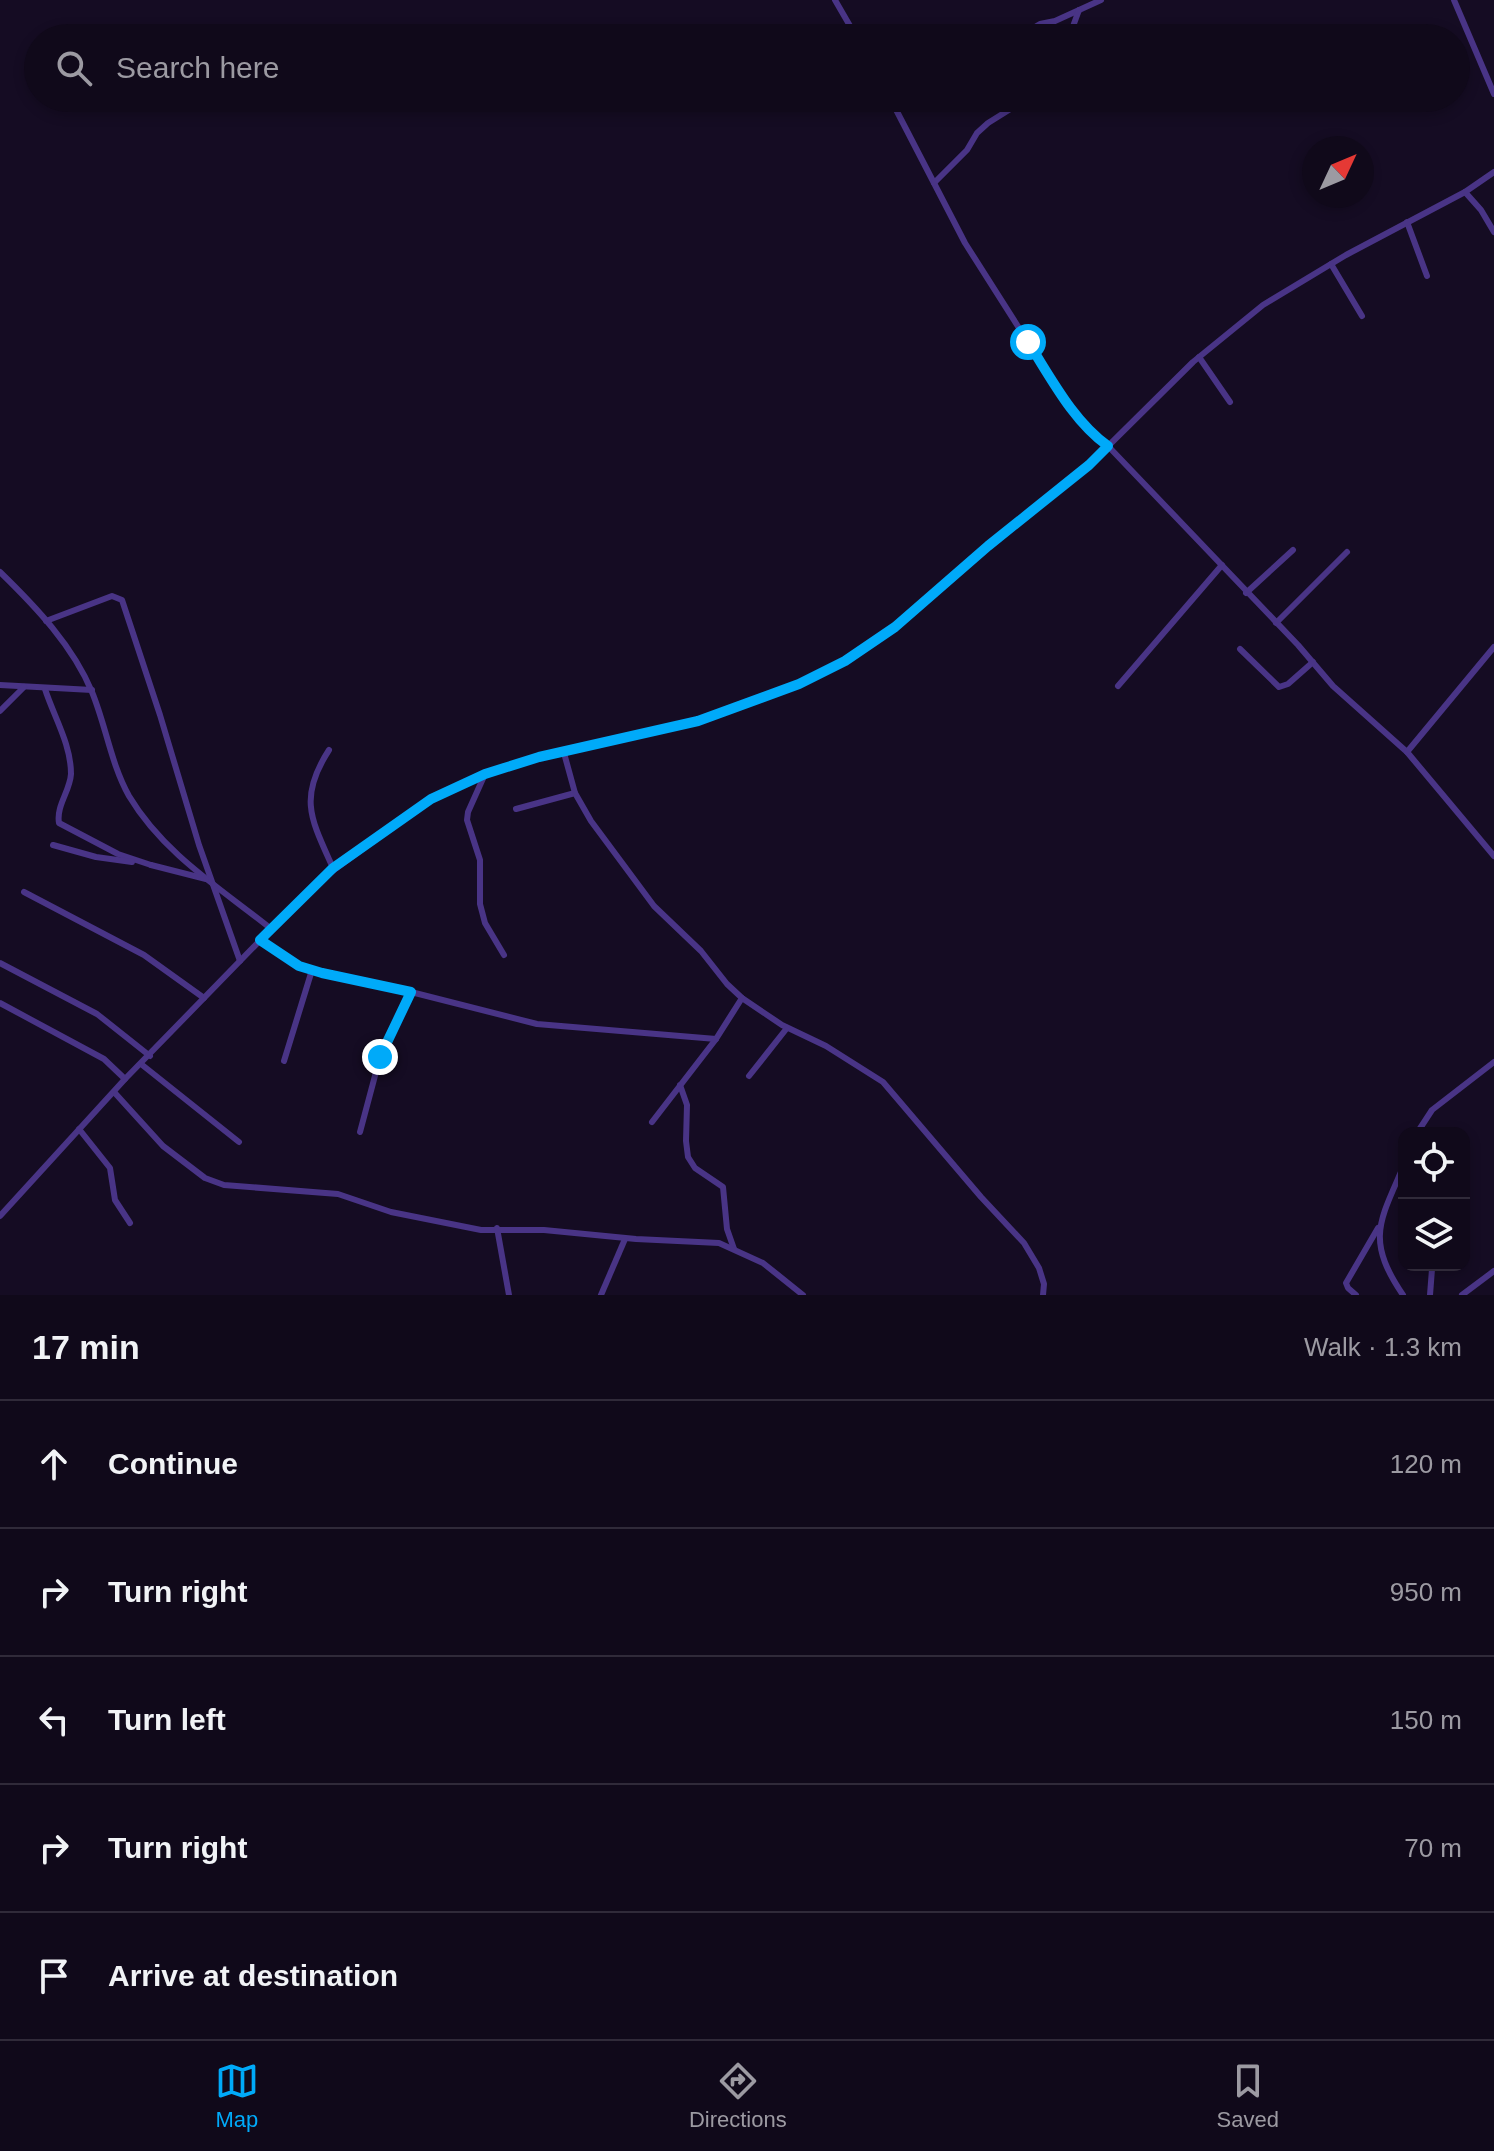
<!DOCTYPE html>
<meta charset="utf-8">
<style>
body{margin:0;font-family:Helvetica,sans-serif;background:#191223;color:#f1f3f6}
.controls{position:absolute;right:24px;bottom:24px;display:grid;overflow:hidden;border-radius:16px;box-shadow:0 4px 12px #0003}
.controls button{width:72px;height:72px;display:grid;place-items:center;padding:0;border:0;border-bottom:2px solid #302a39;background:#10091a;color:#f1f3f6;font:40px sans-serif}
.compass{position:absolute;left:1302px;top:136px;width:72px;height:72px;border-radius:50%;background:#10091a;box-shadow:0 4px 12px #0003;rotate:46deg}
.stop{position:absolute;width:24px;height:24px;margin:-18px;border:6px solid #00aaf9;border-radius:50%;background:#fff}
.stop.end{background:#00aaf9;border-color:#fff;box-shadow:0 2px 8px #0008}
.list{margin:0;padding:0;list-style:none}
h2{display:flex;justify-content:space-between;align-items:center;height:104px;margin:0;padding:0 32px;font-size:34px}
h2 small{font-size:26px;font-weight:400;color:#9c9aa2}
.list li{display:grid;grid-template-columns:52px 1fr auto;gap:24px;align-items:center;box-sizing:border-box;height:128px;padding:0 32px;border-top:2px solid #302a39}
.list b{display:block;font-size:30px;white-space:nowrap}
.list em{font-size:26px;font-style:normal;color:#9c9aa2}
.icon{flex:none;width:44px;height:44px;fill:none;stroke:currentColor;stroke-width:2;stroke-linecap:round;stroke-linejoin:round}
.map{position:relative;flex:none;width:1494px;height:1295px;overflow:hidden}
.search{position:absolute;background:#10091a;box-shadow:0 4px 12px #0003;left:24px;right:24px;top:24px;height:88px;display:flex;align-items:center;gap:20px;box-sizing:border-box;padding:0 28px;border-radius:44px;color:#9c9aa2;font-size:30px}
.sheet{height:744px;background:#10091a}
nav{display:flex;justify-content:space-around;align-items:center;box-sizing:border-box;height:112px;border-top:2px solid #302a39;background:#10091a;font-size:22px;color:#9c9aa2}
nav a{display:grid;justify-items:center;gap:4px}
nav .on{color:#00aaf9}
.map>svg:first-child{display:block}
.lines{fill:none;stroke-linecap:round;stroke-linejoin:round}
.minor{stroke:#493486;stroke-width:6}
.route{stroke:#00aaf9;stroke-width:10}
</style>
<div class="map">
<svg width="1494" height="1295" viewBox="0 0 1494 1295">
<rect width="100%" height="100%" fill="#150c23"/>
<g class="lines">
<g class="minor">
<polyline points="835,0 857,38"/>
<polyline points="1454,0 1494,94"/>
<polyline points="1017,38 1040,24 1055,21 1101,0"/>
<polyline points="1074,38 1072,29 1079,10"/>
<path d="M 890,98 L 965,243 L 1059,391 C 1074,410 1088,432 1108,446 L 1298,645 L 1333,686 L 1407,752 L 1494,856"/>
<polyline points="934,183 967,150 977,133 988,123 1028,98"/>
<polyline points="1465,192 1481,210 1494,232"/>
<polyline points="1407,222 1427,276"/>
<polyline points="1331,264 1362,316"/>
<polyline points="1199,357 1230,402"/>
<path d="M 0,572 C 36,607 73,646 92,692 C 106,726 111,764 129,796 C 163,853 220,888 270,928"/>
<polyline points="1246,593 1293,550"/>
<polyline points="46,621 112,596 122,600 160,715 199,845 240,961"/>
<polyline points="1276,623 1347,552"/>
<polyline points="1240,649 1279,687 1288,684 1313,662"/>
<polyline points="0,685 92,690"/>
<polyline points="1118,686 1222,565"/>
<path d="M 45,689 C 54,717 71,744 71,774 C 70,791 56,806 59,823 L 118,854 L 151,865"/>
<polyline points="0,711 24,687"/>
<path d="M 329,750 C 298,798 311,819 333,868"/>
<polyline points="1407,752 1494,647"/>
<polyline points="564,753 575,793 591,821 654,906 701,951 727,984 742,998 782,1025 826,1046 883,1082 981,1197 1024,1243 1039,1268 1044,1284 1043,1295"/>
<polyline points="485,774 468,812 467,820 480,860 480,904 485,923 504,955"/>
<polyline points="516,809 575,793"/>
<polyline points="53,845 96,857 132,862"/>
<polyline points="151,865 206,879"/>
<polyline points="24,892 144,955 204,998"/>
<polyline points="260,940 299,966 322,973 411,992 537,1024 716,1039"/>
<polyline points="0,963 97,1014 150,1056"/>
<polyline points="0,1003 104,1059 125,1079"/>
<polyline points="284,1061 312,970"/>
<polyline points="141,1064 239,1142"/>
<polyline points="749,1076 787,1028"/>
<polyline points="680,1085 687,1105 686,1141 688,1157 695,1168 723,1187 727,1229 734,1249"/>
<polyline points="114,1092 163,1146 205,1178 224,1185 338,1194 391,1212 481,1230 544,1230 636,1239 719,1243 763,1263 803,1295"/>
<polyline points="652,1122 716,1039 742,998"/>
<polyline points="79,1129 110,1168 115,1200 130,1223"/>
<polyline points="360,1132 380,1057 411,992"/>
<polyline points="1417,1133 1432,1110 1494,1062"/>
<polyline points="0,1216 125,1079 316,883 431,799 485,774 539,757 698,721 799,684 845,661 895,627 988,546 1089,465 1193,362 1263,305 1346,255 1465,192 1494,172"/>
<polyline points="497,1228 509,1295"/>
<polyline points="601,1295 625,1239"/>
<polyline points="1356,1295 1348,1288 1346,1283 1378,1228"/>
<path d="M 1403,1295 C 1365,1239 1380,1221 1404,1165"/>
<polyline points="1430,1295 1432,1269"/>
<polyline points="1462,1295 1494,1271"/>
</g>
</g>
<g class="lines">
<path class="route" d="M 380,1057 L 411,992 L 322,973 L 299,966 L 260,940 L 333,868 L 431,799 L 485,774 L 539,757 L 698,721 L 799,684 L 845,661 L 895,627 L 988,546 L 1089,465 L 1108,446 C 1073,421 1051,378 1028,342"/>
</g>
</svg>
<div class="controls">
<button><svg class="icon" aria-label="locate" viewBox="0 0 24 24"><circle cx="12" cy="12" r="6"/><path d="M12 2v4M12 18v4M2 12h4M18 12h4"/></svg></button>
<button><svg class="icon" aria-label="layers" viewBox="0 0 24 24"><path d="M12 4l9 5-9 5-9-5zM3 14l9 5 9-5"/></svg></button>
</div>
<svg class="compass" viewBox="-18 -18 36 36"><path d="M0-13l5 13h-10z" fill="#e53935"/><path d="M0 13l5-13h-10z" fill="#9c9aa2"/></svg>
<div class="stop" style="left:1028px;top:342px"></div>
<div class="stop end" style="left:380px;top:1057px"></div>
<div class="search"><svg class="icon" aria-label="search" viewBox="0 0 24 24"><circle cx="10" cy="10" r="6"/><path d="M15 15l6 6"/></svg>Search here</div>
</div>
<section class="sheet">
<h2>17 min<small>Walk · 1.3 km</small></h2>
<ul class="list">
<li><svg class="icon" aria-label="ahead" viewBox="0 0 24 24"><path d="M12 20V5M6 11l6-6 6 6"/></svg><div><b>Continue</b></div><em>120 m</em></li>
<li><svg class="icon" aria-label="right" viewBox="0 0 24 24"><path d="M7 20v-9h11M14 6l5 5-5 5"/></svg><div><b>Turn right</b></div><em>950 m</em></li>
<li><svg class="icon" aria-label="left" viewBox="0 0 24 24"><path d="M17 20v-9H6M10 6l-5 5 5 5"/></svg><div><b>Turn left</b></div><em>150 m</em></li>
<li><svg class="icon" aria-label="right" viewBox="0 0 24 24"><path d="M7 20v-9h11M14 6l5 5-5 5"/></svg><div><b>Turn right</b></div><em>70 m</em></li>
<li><svg class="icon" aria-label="arrive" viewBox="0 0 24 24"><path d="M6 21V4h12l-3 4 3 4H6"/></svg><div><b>Arrive at destination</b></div></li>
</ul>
</section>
<nav>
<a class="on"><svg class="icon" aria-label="map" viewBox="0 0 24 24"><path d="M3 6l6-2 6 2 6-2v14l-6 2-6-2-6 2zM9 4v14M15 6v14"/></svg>Map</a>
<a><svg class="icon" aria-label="directions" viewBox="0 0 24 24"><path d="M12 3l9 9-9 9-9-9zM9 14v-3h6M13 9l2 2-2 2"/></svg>Directions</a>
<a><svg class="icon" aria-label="saved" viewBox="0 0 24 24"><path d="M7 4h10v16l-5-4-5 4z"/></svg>Saved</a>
</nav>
